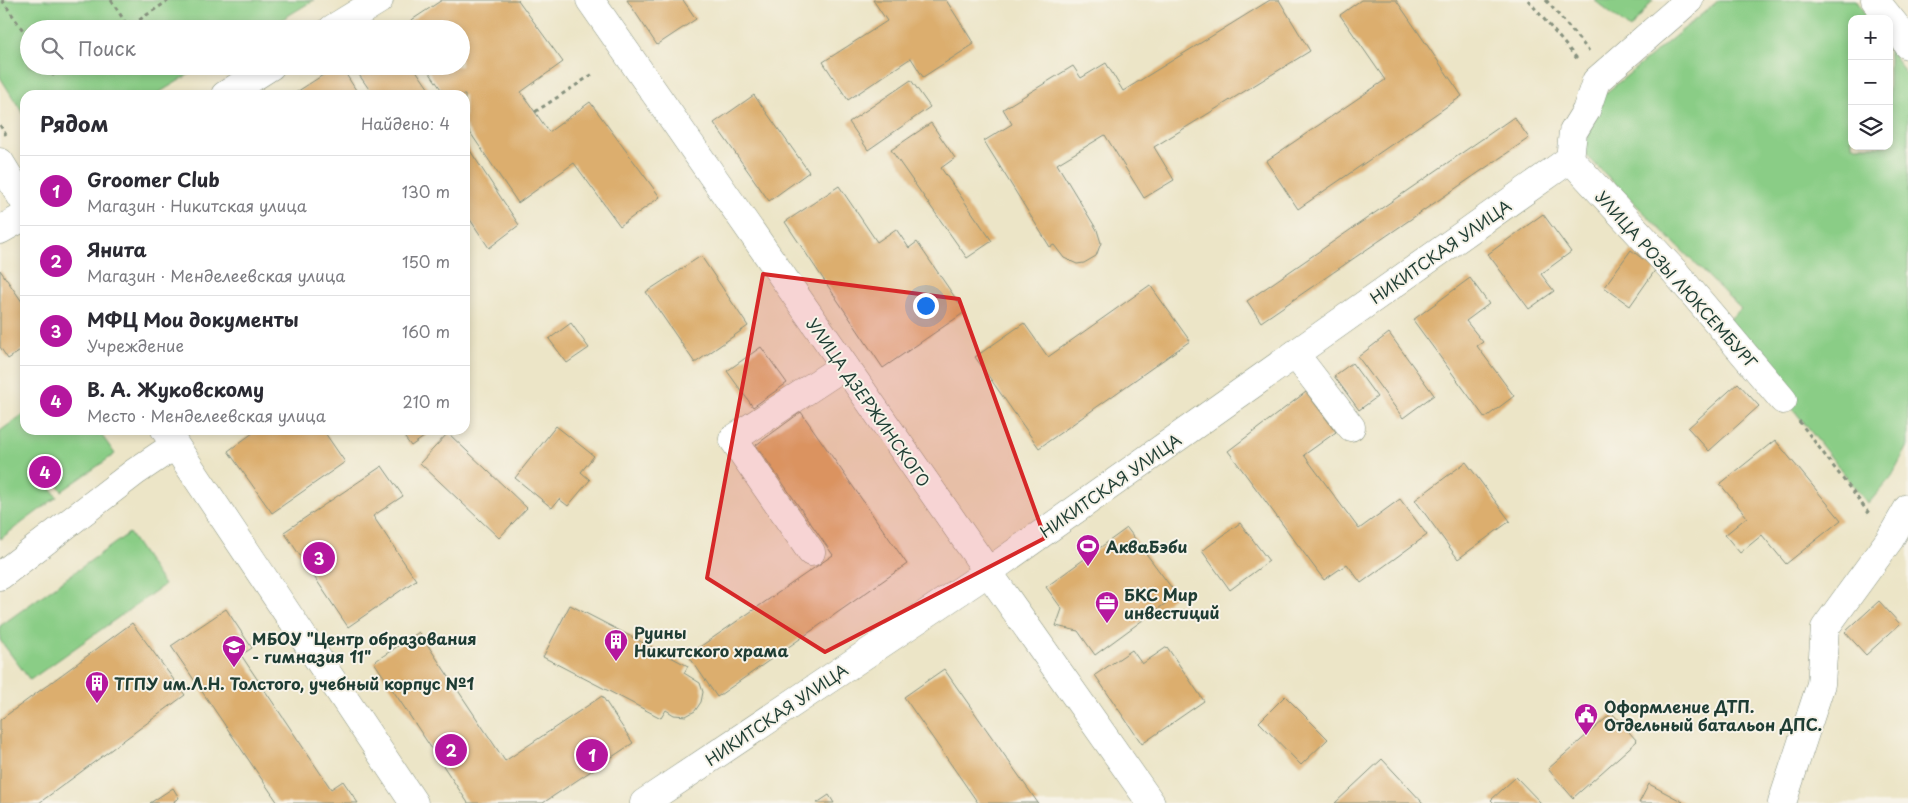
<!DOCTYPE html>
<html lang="ru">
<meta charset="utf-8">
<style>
body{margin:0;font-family:"Playpen Sans",sans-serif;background:#f2f2f3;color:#2b2b33}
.controls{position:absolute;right:15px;top:15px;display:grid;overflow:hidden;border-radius:10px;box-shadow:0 2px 8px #0003}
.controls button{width:45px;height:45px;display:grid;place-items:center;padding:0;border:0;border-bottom:1px solid #e1e1e2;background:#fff;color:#2b2b33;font:25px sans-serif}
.you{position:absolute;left:925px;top:305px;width:18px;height:18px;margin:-12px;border:4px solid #fff;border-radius:50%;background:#1a73e8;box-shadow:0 0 0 8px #1a73e833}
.badge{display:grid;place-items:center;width:32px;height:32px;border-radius:50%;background:#b5179e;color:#fff;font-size:16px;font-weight:700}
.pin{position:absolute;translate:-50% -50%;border:2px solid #fff;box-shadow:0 1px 5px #0006}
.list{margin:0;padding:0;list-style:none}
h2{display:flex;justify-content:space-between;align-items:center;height:65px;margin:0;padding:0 20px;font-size:21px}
h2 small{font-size:16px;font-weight:400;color:#7c7c81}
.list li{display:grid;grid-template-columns:32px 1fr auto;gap:15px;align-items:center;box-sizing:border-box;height:70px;padding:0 20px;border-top:1px solid #e1e1e2}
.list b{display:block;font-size:19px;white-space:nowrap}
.list p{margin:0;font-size:16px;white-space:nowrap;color:#7c7c81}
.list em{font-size:16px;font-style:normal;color:#7c7c81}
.icon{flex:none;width:28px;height:28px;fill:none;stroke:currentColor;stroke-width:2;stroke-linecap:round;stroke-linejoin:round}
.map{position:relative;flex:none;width:1908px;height:803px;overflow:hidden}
.search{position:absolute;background:#fff;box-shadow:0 2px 8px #0003;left:20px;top:20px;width:450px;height:55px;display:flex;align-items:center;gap:12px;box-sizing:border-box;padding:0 18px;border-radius:28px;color:#7c7c81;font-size:19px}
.panel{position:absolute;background:#fff;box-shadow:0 2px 8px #0003;left:20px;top:90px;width:450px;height:345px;border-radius:15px}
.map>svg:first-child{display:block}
.green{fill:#8acd86;stroke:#54855d}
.building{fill:#dcae6e}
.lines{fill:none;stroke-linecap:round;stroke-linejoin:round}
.minor-casing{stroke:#86917e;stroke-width:29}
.path{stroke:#86917e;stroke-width:3;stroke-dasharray:4 4;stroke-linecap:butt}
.minor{stroke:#fff;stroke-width:28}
.marked{fill:#d62828;fill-opacity:0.2;stroke:#d62828;stroke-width:4;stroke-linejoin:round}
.labels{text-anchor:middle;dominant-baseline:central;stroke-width:4;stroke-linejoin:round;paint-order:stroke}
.street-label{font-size:16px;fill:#1f3d34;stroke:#f7f3e8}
.poi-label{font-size:16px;font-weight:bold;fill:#1f3d34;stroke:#f7f3e8;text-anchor:start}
</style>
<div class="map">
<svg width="1908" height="803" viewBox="0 0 1908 803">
<rect width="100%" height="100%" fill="#f7f3e8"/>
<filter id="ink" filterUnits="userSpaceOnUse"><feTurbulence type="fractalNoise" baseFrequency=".02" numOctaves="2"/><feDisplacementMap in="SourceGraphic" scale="10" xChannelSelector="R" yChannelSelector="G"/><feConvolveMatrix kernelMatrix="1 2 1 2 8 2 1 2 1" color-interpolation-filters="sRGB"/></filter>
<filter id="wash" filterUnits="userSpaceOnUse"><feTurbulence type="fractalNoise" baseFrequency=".0096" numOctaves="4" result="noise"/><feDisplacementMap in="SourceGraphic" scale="20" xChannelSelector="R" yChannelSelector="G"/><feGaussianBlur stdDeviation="1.12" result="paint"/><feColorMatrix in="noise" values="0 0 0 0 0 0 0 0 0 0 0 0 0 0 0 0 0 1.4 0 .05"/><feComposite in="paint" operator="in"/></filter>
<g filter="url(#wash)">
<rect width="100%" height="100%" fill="#ece5c7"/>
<g class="green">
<polygon points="0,0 314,0 266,29 29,29 29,66 203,66 155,95 25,95 25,117 0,77"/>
<polygon points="1594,0 1653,0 1630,29"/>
<polygon points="1719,0 1856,0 1869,19 1852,19 1852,146 1889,146 1889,48 1908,77 1908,446 1892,476 1868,504 1725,323 1741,309 1583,152 1601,97"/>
<polygon points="25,413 25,430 98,430 115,454 62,491 55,481 60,477 48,460 33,471 46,488 49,486 57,497 0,539 0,431"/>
<polygon points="129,533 164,585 30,680 0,640 0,626"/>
</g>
<g id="blocks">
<g class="building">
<polygon points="442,0 518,0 563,62 521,92 549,132 590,102 660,197 620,226 574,163 518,203 465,125 465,95 445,95 425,66 461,66 461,29 398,29"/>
<polygon points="627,0 683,0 696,19 657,45"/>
<polygon points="873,0 946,0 974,44 923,77 911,58 848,100 823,62 887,21"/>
<polygon points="1270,0 1279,0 1310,51 1154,147 1174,180 1144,198 1105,135 1057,164 1097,230 1101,243 1096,256 1084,263 1077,264 1064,258 1054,245 1050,247 984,141 1012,124 1003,109 1073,66 1081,78 1106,63 1123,91"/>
<polygon points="1361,0 1396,0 1462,96 1298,209 1266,161 1385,80 1340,15"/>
<polygon points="337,66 341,66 359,95 292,95"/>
<polygon points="353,66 413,66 433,95 373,95"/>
<polygon points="911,80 930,107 868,150 849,122"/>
<polygon points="754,95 809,172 769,201 714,123"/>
<polygon points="1514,117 1529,138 1261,322 1247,301"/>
<polygon points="931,123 955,158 941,168 992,241 967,258 891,150"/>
<polygon points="465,143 519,225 489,248 465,212"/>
<polygon points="839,186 877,242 896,229 909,248 917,242 965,312 883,368 785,222"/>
<polygon points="1543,214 1571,252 1541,274 1554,291 1529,309 1488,254"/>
<polygon points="1631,250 1656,269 1630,306 1604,287"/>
<polygon points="701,256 748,326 695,363 646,292"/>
<polygon points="0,270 25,306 25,348 8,359 0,347"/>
<polygon points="1470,278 1489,304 1466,321 1483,342 1477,346 1514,396 1485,418 1413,320"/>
<polygon points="1150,285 1190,341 1039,448 975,357 1024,323 1048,357"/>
<polygon points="571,323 589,348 567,363 549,339"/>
<polygon points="1389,333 1434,395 1403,418 1358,357"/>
<polygon points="761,347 787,383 753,407 727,371"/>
<polygon points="1352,363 1377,397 1359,410 1334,376"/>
<polygon points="1738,383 1759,406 1709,451 1688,428"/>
<polygon points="1306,392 1336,432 1304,455 1359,529 1400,499 1427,535 1361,583 1347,564 1324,580 1228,451"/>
<polygon points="801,412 907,564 717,697 688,655 833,555 756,445"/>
<polygon points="556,426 594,456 581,472 590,480 568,506 559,499 552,508 515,478"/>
<polygon points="257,430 323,430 345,462 272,513 228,451"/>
<polygon points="399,430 434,430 411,446"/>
<polygon points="448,433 527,508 499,538 420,463"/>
<polygon points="1775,440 1841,520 1786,564 1762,535 1740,553 1725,535 1747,517 1720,484"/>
<polygon points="1466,462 1510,521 1458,559 1415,500"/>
<polygon points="382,466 403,496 373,516 416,580 348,627 284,532"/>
<polygon points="1240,523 1269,561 1230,590 1202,551"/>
<polygon points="1127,528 1177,595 1095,655 1078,631 1056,626 1062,609 1046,587"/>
<polygon points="1879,601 1900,624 1866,655 1845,632"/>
<polygon points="570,605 688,666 684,673 700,683 703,692 701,702 695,711 686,716 674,715 666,710 661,718 543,657"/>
<polygon points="226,609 252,648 241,655 331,789 343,781 358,803 278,803 171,646"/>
<polygon points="132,623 185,695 39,803 0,803 0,720"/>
<polygon points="419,632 505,761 602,696 633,743 543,803 468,803 374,662"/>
<polygon points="1167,647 1204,701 1142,744 1095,675 1132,650 1142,664"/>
<polygon points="944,669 1038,803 978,803 904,697"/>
<polygon points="1285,696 1328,739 1301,765 1259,722"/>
<polygon points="1612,713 1637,741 1573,798 1548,769"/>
<polygon points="1382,759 1423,803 1335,803"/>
<polygon points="1516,777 1541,803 1494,803 1491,800"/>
<polygon points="1649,784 1683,802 1682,803 1639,803"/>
<polygon points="173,788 179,798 174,801 175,803 150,803"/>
<polygon points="829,795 834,803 817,803"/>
</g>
</g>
</g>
<g filter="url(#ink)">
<use href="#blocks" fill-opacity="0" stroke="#86917e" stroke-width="1"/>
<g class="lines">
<g class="minor-casing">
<g id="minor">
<polyline points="590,0 998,586 1151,803"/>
<polyline points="1875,0 1900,31 1908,45"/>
<polyline points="332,29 379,0"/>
<polyline points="225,95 271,66"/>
<polyline points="1570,159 1674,271 1783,400"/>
<polyline points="1570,159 1573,132 1586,111 1596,81 1689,0"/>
<polyline points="0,162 25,203"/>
<polyline points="0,230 25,216"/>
<polyline points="1295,354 1351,427"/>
<polyline points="165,430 414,803"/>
<polyline points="811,552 733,439 844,366"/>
<polyline points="0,576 135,472 175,445"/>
<polyline points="644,803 975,581 1570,159"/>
<polyline points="1782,803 1821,684 1825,628 1890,539 1908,508"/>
</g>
</g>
<g class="path">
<polyline points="2,0 29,39"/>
<polyline points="111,0 129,28"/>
<polyline points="1528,0 1579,61"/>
<polyline points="1546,0 1589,51"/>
<polyline points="126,29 169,0"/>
<polyline points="47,66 53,75 66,66"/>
<polyline points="535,112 593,74"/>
<polyline points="0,125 6,135"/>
<polyline points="1799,421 1871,516"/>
</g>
<use href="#minor" class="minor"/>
</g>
</g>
<path class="marked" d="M 763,274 L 959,299 L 1045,538 L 825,652 L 707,578 Z"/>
<defs>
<g id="stadium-pin" transform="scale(1.25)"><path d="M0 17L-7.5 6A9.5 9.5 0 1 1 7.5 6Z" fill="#b5179e" stroke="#f7f3e8"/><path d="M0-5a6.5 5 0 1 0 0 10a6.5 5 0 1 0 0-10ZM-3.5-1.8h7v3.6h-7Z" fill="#fff"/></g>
<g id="office-pin" transform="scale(1.25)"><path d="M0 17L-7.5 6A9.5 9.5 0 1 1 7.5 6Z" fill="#b5179e" stroke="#f7f3e8"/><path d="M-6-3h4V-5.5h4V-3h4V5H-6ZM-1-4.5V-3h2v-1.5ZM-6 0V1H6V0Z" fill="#fff"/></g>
<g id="building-pin" transform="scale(1.25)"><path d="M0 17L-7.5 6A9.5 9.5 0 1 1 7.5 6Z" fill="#b5179e" stroke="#f7f3e8"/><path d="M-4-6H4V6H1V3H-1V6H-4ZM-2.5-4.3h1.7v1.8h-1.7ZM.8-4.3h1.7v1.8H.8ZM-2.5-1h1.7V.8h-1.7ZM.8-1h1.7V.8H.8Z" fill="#fff"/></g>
<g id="school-pin" transform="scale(1.25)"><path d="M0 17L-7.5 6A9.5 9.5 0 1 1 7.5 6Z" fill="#b5179e" stroke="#f7f3e8"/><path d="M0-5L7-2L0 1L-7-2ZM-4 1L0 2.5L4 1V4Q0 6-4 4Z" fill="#fff"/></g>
<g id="civic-pin" transform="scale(1.25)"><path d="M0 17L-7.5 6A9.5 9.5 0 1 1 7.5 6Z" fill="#b5179e" stroke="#f7f3e8"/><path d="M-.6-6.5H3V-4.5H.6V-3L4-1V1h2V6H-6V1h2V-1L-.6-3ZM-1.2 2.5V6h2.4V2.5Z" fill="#fff"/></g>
</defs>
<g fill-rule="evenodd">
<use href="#stadium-pin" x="1088" y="546"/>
<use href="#office-pin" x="1107" y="603"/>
<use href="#building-pin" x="616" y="641"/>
<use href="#school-pin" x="234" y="647"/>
<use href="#building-pin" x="97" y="683"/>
<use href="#civic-pin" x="1586" y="715"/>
</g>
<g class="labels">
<g class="street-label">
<text transform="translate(1440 251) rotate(-35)">НИКИТСКАЯ УЛИЦА</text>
<text transform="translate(1677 279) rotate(48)">УЛИЦА РОЗЫ ЛЮКСЕМБУРГ</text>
<text transform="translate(869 402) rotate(55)">УЛИЦА ДЗЕРЖИНСКОГО</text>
<text transform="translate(1110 485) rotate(-35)">НИКИТСКАЯ УЛИЦА</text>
<text transform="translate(776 714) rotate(-34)">НИКИТСКАЯ УЛИЦА</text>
</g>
<g class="poi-label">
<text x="1106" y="546">АкваБэби</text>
<text x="1124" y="594">БКС Мир<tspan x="1124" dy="18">инвестиций</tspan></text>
<text x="634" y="632">Руины<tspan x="634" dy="18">Никитского храма</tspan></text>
<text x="252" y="638">МБОУ "Центр образования<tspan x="252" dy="18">- гимназия 11"</tspan></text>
<text x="114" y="683">ТГПУ им.Л.Н. Толстого, учебный корпус №1</text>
<text x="1604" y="706">Оформление ДТП.<tspan x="1604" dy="18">Отдельный батальон ДПС.</tspan></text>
</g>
</g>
</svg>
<div class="controls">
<button>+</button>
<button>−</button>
<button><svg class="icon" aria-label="layers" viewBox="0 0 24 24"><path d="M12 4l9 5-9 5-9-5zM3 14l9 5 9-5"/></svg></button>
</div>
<div class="you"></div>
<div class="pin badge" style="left:592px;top:755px">1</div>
<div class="pin badge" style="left:451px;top:750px">2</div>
<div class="pin badge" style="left:319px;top:558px">3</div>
<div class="pin badge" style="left:45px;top:472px">4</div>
<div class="search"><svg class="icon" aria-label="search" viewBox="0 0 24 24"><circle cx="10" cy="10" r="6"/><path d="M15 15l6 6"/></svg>Поиск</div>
<section class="panel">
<h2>Рядом<small>Найдено: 4</small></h2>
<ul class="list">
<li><span class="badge">1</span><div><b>Groomer Club</b><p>Магазин · Никитская улица</p></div><em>130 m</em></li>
<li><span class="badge">2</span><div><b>Янита</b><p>Магазин · Менделеевская улица</p></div><em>150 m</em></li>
<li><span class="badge">3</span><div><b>МФЦ Мои документы</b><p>Учреждение</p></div><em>160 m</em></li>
<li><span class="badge">4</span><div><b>В. А. Жуковскому</b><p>Место · Менделеевская улица</p></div><em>210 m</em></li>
</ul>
</section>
</div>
